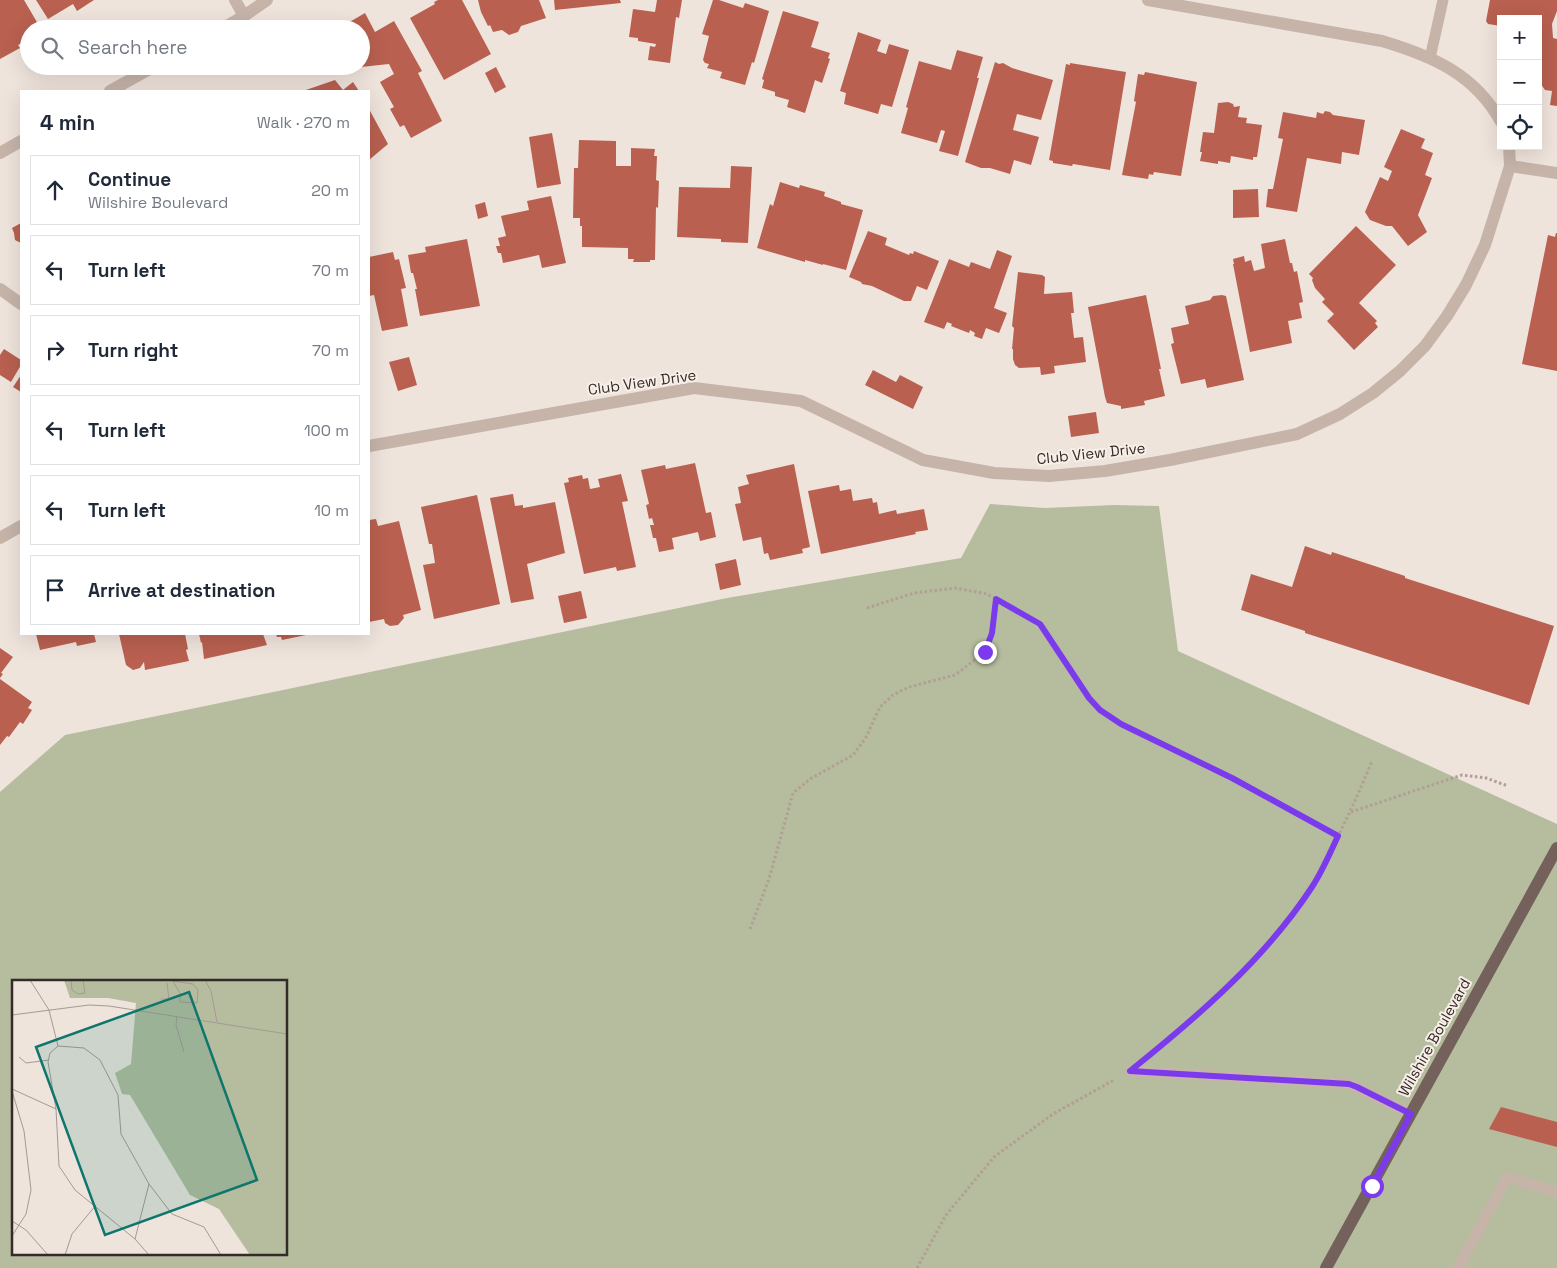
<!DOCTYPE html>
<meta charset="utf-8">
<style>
body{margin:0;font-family:"Space Grotesk",sans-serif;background:#f6f6f7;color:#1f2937}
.controls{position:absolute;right:15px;top:15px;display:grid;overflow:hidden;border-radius:0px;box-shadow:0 5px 20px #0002}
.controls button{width:45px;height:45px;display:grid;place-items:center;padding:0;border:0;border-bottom:1px solid #e0e1e3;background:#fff;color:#1f2937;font:25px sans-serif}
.stop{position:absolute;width:15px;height:15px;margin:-11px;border:4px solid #7c3aed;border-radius:50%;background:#fff}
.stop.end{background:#7c3aed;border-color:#fff;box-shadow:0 1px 5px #0008}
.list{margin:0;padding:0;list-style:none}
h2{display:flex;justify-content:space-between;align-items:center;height:65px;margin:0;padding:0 20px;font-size:21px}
h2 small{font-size:16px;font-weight:400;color:#747a83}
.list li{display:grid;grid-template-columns:32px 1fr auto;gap:15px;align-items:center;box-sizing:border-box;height:70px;margin:0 10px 10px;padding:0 10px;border:1px solid #e0e1e3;border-radius:0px}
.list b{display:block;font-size:19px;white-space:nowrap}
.list p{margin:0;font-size:16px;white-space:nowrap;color:#747a83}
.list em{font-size:16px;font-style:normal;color:#747a83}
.icon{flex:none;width:28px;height:28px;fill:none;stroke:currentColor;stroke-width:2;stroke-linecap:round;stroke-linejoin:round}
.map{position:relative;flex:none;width:1557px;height:1268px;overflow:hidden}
.search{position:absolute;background:#fff;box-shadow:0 5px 20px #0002;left:20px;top:20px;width:350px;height:55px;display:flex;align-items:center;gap:12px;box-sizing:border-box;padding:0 18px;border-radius:28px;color:#747a83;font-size:19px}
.panel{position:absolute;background:#fff;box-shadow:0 5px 20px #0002;left:20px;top:90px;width:350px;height:545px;border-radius:0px}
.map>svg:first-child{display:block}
.green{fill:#b5bd9e;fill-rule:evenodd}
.building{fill:#b96050}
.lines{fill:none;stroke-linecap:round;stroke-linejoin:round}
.path{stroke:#b29e94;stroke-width:3;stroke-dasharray:2.5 2.5;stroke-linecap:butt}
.service{stroke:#c6b4a9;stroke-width:11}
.minor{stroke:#c6b4a9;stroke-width:12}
.primary{stroke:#74615b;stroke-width:12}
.route{stroke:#7c3aed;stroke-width:6}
.labels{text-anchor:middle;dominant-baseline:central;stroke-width:4;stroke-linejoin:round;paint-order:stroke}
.street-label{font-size:15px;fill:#342b28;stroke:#f7efe8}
.inset-road{fill:none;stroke:#a49a94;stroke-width:1}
.view{fill:#0f766e;fill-opacity:0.15;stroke:#0f766e;stroke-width:2.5}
.inset-edge{fill:none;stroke:#342b28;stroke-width:2.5}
</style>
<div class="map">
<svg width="1557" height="1268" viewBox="0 0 1557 1268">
<rect width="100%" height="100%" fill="#efe4dc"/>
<path class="green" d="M 990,504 L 1045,508 L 1114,505 L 1159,506 L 1178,651 L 1557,824 L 1557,1268 L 0,1268 L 0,792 L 65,735 L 727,598 L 961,558 ZM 14,982 L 286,982 L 286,1254 L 14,1254 Z"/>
<g class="building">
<polygon points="0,0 24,0 41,29 29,29 29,39 18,45 20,48 0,59"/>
<polygon points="36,0 94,0 77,11 73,4 48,19"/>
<polygon points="438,0 462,0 491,54 444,80 410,18 435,4 434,2"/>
<polygon points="478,0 539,0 546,18 521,26 518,32 509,35 502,30 493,32 490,25 488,26 481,12"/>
<polygon points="554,0 620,0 621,3 555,10"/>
<polygon points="657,0 682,0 679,18 676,17 670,63 648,60 650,46 655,47 656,44 638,41 638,38 629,37 633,9 655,12"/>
<polygon points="713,0 719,0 743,8 745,3 769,11 754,63 752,62 745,85 720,78 722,72 707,68 709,64 705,63 703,60 709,36 702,34"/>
<polygon points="1490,0 1557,0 1557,11 1552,24 1553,38 1557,39 1557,106 1550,105 1552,91 1545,90 1538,80 1538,19 1501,19 1501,26 1488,24 1486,21"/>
<polygon points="783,11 819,22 811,47 830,53 828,58 830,59 822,83 815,80 805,113 787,107 789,100 775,96 775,92 762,88 764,80 762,79"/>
<polygon points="365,13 375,32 394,21 422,71 418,73 442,121 411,138 404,125 400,127 390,109 394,107 380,82 394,74 389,64 361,67 361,29 342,29 341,27"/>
<polygon points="858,32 881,40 877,51 886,54 889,44 909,50 892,107 881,104 878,114 844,104 846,93 840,91"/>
<polygon points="957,50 983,57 977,78 979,78 958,156 939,151 945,131 941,130 937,143 901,133 908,108 906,107 919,61 951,70"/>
<polygon points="995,62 999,64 1003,63 1012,68 1053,80 1041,120 1017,114 1013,130 1039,137 1031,165 1014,160 1010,174 990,168 981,168 965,162"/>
<polygon points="1070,63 1126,72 1110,170 1073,164 1072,166 1053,163 1053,161 1049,160 1066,64 1070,65"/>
<polygon points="496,67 506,87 495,93 485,73"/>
<polygon points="1145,72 1197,82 1181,176 1154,172 1153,175 1149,174 1148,179 1122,175 1136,102 1134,101 1138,74 1144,75"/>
<polygon points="335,80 343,90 353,82 359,91 303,91"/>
<polygon points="1228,102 1233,104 1234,107 1240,106 1238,117 1247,118 1246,123 1262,125 1257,157 1253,157 1253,160 1231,156 1230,163 1218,161 1218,164 1200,161 1202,152 1200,152 1203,132 1214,133 1218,103"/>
<polygon points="369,109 388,144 369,160"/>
<polygon points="1325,111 1330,112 1333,115 1365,120 1359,155 1342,152 1341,164 1307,158 1297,212 1266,207 1268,189 1273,189 1283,139 1278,138 1283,112 1316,118 1317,112 1323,114"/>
<polygon points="1401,129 1425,139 1421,148 1433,153 1425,175 1432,178 1418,215 1427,232 1408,246 1392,226 1386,226 1370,220 1365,212 1380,177 1388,181 1392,171 1384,167"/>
<polygon points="552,133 561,184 537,188 529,137"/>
<polygon points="579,140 616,141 616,166 631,166 631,148 655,149 654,156 657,156 656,180 659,181 658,208 656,207 655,260 650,260 650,262 633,262 634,259 628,259 628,248 582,247 582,226 580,226 580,218 573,218 574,168 578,168"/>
<polygon points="731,166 752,167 748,243 721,242 721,239 677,237 679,187 730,188"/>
<polygon points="780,182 799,188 800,185 825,192 824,196 841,202 841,204 863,210 846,270 823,264 823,265 805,260 805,262 757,248 770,204 773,206"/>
<polygon points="1258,189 1259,217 1233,218 1233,190"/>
<polygon points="551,196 566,263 542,268 539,255 503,263 501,253 498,253 496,246 500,246 498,238 506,236 501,216 529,210 527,201"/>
<polygon points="485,202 488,216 478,219 475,205"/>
<polygon points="21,223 21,243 15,240 14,233 12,228"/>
<polygon points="1356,226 1396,265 1359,303 1377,321 1375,323 1378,327 1354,350 1327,321 1334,314 1322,302 1325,299 1315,288 1312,280 1313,278 1309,274"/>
<polygon points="868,231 887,238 885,245 909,255 910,253 913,254 914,251 939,261 927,290 917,286 911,301 904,301 872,286 862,284 861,282 849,277"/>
<polygon points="1556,233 1557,233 1557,371 1522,364 1548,235 1555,237"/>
<polygon points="467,239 480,306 420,316 415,289 417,289 413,273 411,273 408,255 426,252 425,247"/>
<polygon points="1285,239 1290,263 1292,263 1294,272 1297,271 1303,302 1299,303 1302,318 1288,321 1292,343 1250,352 1233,264 1234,264 1233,259 1244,256 1245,262 1251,260 1254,271 1265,268 1261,244"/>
<polygon points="997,250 1012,256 994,308 1007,313 999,333 986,328 982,339 974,336 975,333 970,330 969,333 951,326 952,324 947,322 944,329 924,322 949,259 969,267 971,262 990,269"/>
<polygon points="393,252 395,260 399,259 406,288 401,289 408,326 382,331 374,295 369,296 369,257"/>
<polygon points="1018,272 1042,275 1045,277 1044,294 1072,292 1074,313 1071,313 1074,338 1083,337 1086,362 1054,366 1055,373 1041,375 1040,367 1019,368 1015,365 1013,359 1013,349 1012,349 1014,328 1012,326"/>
<polygon points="1146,295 1161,369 1159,369 1165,396 1144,401 1145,405 1121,409 1121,406 1107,403 1105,397 1088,307"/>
<polygon points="1222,295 1226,296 1244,380 1207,388 1205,379 1181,384 1171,344 1174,343 1171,328 1189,324 1185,306 1210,300 1213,296"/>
<polygon points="4,349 21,360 21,365 11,382 0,375 0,355"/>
<polygon points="409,357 417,385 398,391 389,362"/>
<polygon points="873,370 896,382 900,375 923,387 913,409 865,385"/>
<polygon points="21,375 21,392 13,387"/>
<polygon points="1096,412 1099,433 1071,437 1068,416"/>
<polygon points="695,463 706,513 711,512 716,537 700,541 698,532 672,538 674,549 659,552 656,538 653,538 650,525 654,525 652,518 649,519 646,505 649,504 641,470 665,465 666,469"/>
<polygon points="794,464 810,547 802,549 803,553 770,560 768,553 764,554 761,537 743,541 735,504 741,503 738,487 749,484 746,475"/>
<polygon points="621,474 628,501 622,502 636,567 617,571 616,567 584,574 564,483 569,482 568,478 582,475 583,479 588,478 590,489 600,487 598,479"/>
<polygon points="839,485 840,491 851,489 853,501 872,498 873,503 877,502 879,514 896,510 897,514 924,509 928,530 915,532 916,534 821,554 808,491"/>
<polygon points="513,494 515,506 523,505 523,508 555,502 565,553 527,564 534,599 511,603 490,498"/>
<polygon points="477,495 500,604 434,619 423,565 435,563 432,544 429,544 421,507"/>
<polygon points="376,519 378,526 399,521 421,610 403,615 404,618 398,625 390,626 385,623 384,619 369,622 369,520"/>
<polygon points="1305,546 1331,555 1332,552 1405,576 1405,578 1554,626 1529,705 1305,633 1305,631 1241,610 1251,574 1292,587"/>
<polygon points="736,559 741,585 720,590 715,564"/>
<polygon points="581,591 587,618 564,623 558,596"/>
<polygon points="36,634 94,634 96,642 77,646 76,642 40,650"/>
<polygon points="119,634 185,634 188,649 186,650 189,661 145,670 144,662 140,668 133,670 126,665"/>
<polygon points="199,634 263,634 267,645 204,659 202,642 201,643"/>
<polygon points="276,634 305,634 306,635 282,640 281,637 277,637"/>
<polygon points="0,648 13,657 1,673 3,674 0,678"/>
<polygon points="0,679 32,702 28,708 32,710 23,724 20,722 9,737 7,736 0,745"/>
<polygon points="1501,1107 1557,1122 1557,1147 1489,1129"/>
</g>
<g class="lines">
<g class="path">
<polyline points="867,608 914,593 955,588 987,594 1040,624 1089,698 1100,710 1121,724 1232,778 1338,836"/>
<polyline points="1351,812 1462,775 1486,778 1508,786"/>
<polyline points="750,929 769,879 793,793 810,779 853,755 865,739 880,707 893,695 909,687 955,675 985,652 992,633 997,599"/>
<path d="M 1154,1052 C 1212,1005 1269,951 1312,888 C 1319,878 1324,865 1329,854 C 1345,823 1359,793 1372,761"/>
<polyline points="917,1268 946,1215 994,1157 1053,1114 1114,1080"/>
</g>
<g class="service">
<polyline points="1430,58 1443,0"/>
<polyline points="1130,1071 1349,1084 1411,1114"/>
<polyline points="1458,1268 1507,1177 1557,1192"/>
</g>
<g class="minor">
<polyline points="235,0 244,16"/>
<path d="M 1148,0 L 1382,41 C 1432,56 1475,74 1501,122"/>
<polyline points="222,29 244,16 267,0"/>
<polyline points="110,91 155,66"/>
<polyline points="0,153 21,141"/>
<polyline points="1510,166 1557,173"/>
<polyline points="0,289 21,304"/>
<polyline points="369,446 694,388 801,401 923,460 994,473 1049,476 1105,471 1170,460 1297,434 1340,414 1373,393 1400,371 1425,346 1447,316 1466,285 1485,245 1510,166 1509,146"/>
<polyline points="0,538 21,526"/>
</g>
<polyline class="primary" points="1326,1268 1557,848"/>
</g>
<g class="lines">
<path class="route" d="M 985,652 L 992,633 L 996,599 L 1040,624 L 1089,698 L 1100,710 L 1121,724 L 1232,778 L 1338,836 C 1330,853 1322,872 1312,887 C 1265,959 1196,1018 1130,1071 L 1349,1084 L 1357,1087 L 1411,1114 L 1372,1186"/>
</g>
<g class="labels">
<g class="street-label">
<text transform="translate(642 382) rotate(-8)">Club View Drive</text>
<text transform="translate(1091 453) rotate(-6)">Club View Drive</text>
<text transform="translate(1434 1037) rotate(-61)">Wilshire Boulevard</text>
</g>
</g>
<g transform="translate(12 980)">
<rect width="275" height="275" fill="#efe4dc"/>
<path d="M 52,0 L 275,0 L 275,275 L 238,275 L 207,229 L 178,215 L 118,115 L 110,114 L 103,93 L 119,84 L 124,23 L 96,18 L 58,18 Z" fill="#b5bd9e"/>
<path class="inset-road" d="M 18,0 L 37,30 L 46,66M 59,0 L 60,10 L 66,14 L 73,13 L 71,0M 160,0 L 168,13 L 168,22 L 185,23 L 186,10 L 181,4 L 161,1M 193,0 L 199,11 L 205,42M 149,19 L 157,19 L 155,3M 0,35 L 77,25 L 97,26 L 275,54M 165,36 L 164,45 L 172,72M 46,66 L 72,68 L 88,80 L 106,115 L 109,154 L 137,204 L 160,234 L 192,247 L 209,275M 46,66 L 38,73 L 36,82 L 44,129 L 47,186 L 63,210 L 123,259 L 137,275M 7,77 L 14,83 L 37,80M 0,109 L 44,129M 0,111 L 12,151 L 19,210 L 14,234 L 0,256M 0,241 L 14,250 L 36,275M 123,259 L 137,204M 53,275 L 60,254 L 84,225"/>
<path class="view" d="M 177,12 L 245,200 L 93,255 L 24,67 Z"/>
<rect width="275" height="275" class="inset-edge"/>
</g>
</svg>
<div class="controls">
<button>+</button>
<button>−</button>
<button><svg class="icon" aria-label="locate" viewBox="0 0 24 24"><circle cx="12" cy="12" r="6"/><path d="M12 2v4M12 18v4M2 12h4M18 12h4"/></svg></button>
</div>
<div class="stop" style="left:1372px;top:1186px"></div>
<div class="stop end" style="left:985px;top:652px"></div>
<div class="search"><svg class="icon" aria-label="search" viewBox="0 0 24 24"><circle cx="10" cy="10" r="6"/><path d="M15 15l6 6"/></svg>Search here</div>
<section class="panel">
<h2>4 min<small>Walk · 270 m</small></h2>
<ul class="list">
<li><svg class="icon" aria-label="ahead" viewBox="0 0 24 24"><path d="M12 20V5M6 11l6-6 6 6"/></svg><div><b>Continue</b><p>Wilshire Boulevard</p></div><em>20 m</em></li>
<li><svg class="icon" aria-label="left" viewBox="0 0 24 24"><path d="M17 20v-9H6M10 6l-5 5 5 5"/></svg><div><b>Turn left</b></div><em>70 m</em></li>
<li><svg class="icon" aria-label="right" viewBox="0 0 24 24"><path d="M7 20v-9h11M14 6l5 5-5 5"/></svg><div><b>Turn right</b></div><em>70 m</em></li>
<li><svg class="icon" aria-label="left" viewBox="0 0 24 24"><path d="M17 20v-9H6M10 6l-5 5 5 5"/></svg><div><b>Turn left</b></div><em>100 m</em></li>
<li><svg class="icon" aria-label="left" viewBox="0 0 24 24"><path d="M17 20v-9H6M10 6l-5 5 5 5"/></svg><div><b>Turn left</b></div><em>10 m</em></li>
<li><svg class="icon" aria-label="arrive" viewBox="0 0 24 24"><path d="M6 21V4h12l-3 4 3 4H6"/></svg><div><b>Arrive at destination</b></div></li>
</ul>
</section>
</div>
